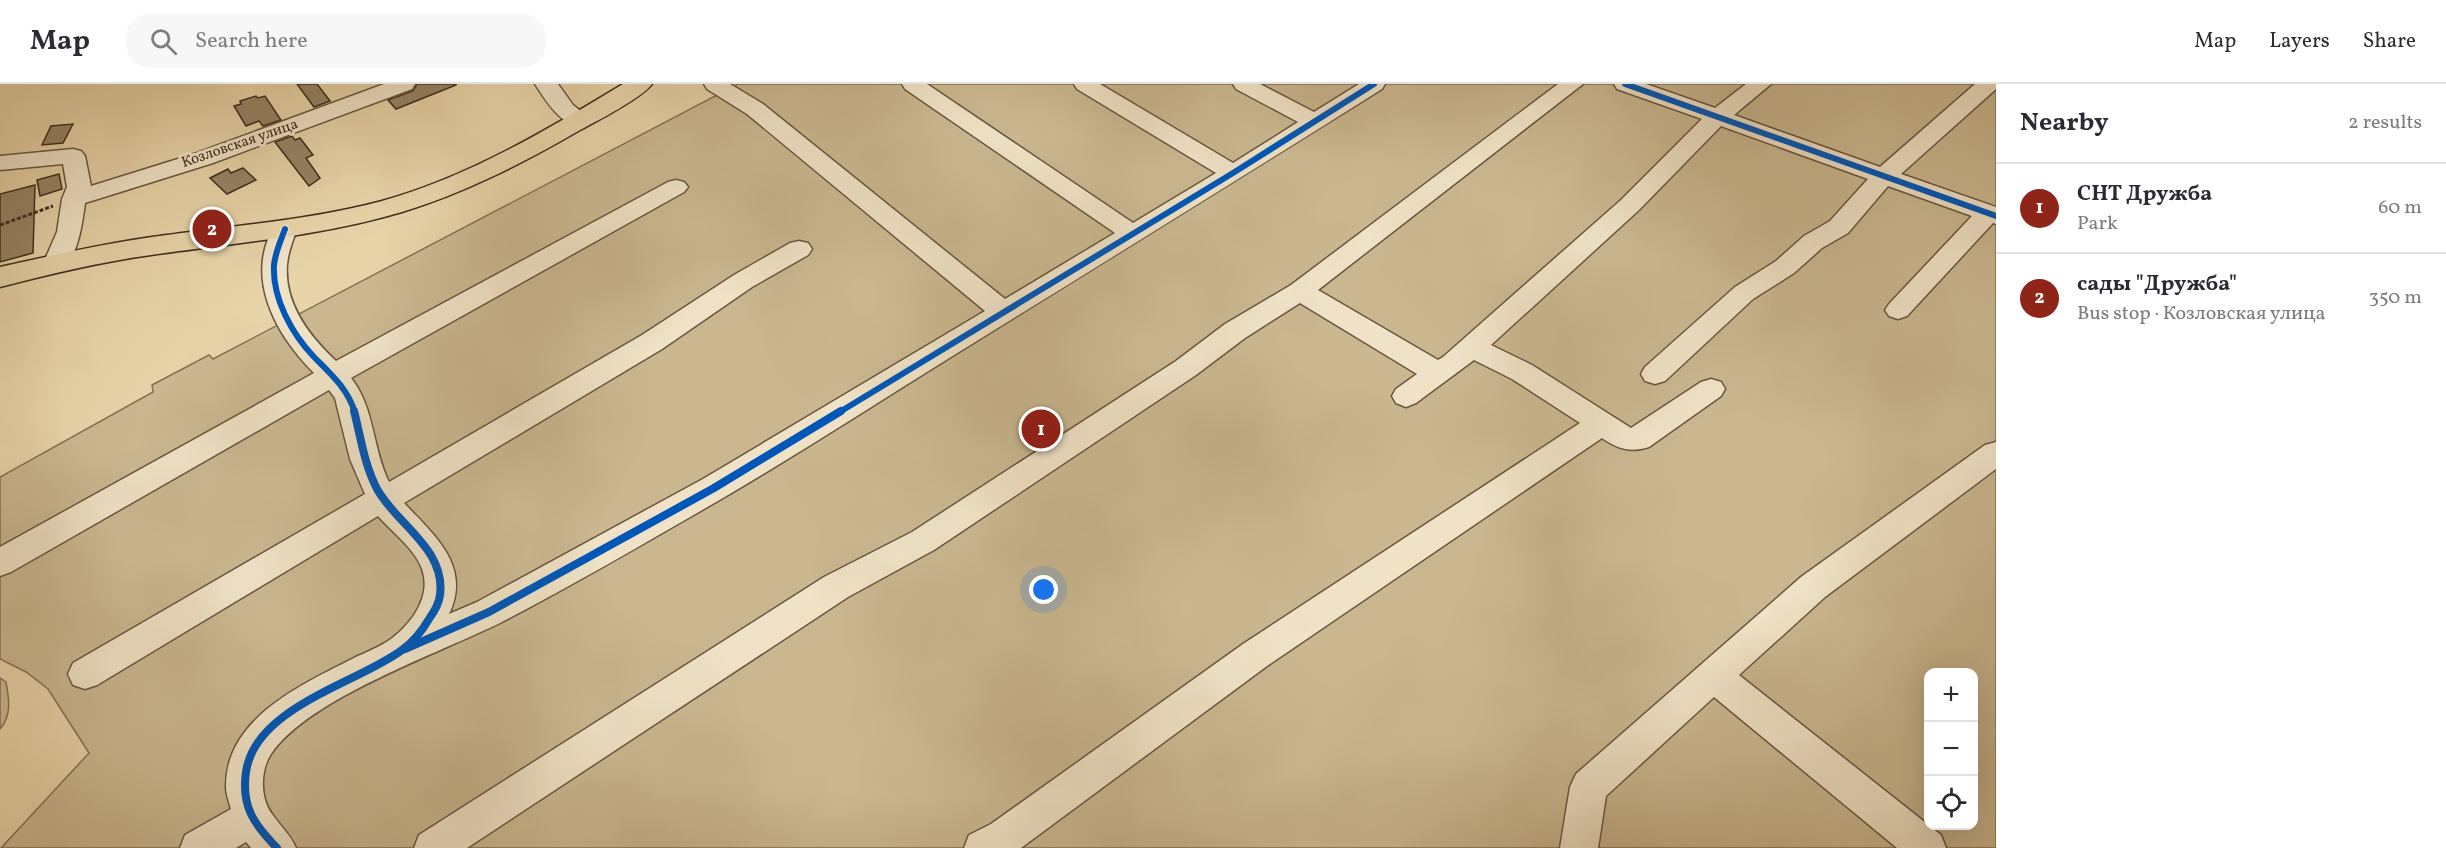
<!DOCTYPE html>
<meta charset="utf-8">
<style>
body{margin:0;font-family:Vollkorn,serif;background:#f7f7f7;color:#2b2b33}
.controls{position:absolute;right:18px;bottom:18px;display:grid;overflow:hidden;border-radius:12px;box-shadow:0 6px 24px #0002}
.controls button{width:54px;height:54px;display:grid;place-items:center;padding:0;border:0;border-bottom:2px solid #e1e1e2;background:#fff;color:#2b2b33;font:30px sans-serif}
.you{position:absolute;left:1044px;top:506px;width:21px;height:21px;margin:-15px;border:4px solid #fff;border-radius:50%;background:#1a73e8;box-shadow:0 0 0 9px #1a73e833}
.badge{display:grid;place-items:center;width:39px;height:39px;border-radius:50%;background:#8f2418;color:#fff;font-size:20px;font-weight:700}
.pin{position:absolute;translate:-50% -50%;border:3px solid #fff;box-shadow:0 2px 6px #0006}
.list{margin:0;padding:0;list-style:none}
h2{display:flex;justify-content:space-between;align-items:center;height:78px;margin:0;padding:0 24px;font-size:26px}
h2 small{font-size:20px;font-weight:400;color:#7c7c81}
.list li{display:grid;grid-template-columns:39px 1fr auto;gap:18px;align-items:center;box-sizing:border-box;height:90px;padding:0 24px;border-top:2px solid #e1e1e2}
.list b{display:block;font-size:22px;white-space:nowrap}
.list p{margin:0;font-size:20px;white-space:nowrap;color:#7c7c81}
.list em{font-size:20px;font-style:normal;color:#7c7c81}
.icon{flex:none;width:33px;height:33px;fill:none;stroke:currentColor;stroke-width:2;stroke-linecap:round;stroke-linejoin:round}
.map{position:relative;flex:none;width:1996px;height:764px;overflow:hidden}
header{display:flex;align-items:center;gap:36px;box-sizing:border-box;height:84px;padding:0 30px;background:#fff;border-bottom:2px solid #e1e1e2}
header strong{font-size:28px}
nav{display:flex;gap:33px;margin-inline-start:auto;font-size:21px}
.search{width:420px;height:54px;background:#f7f7f7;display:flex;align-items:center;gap:15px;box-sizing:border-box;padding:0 21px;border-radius:24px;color:#7c7c81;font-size:22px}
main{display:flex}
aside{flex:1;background:#fff}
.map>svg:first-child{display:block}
.green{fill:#cab790;stroke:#847256;stroke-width:1.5;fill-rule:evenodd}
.building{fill:#968465;stroke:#3e2e1d;stroke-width:1.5}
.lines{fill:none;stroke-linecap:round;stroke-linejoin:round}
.minor-casing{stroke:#685740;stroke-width:3}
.major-casing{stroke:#3e2e1d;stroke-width:3}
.path{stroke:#3e2e1d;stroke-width:3;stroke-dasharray:4 2;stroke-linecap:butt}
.minor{fill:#efe2c6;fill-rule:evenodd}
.major{fill:#e7d3a8;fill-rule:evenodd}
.cycleway-far1-casing{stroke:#efe2c6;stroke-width:9}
.cycleway-casing{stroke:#efe2c6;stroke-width:12}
.cycleway-far1{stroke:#0057b8;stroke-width:6}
.cycleway{stroke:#0057b8;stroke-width:8}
.labels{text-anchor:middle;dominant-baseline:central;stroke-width:6;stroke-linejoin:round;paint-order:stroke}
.far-street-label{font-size:15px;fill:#3e2e1d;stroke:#efe2c6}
</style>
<header>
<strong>Map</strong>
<div class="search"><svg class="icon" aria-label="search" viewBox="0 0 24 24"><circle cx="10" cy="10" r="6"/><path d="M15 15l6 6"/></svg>Search here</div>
<nav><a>Map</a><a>Layers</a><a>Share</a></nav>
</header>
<main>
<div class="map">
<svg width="1996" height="764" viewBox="0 0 1996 764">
<rect width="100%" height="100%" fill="#e7d3a8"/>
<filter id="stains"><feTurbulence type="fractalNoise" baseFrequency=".00333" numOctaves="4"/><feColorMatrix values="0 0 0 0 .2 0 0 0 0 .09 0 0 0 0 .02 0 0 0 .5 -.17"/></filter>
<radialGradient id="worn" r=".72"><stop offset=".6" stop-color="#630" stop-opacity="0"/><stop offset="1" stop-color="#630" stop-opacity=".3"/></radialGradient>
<g class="green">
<path d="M 738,0 L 1996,0 L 1996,764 L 1,764 L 89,669 L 48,605 L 26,588 L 0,575 L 0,393 L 153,308 L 152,301 L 209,271 L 213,275 ZM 1928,588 L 1974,588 L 1974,742 L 1928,742 Z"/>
<path d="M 0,594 L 6,598 C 9,614 12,632 0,645 Z"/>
</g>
<g class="building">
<polygon points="297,0 317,0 330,17 314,23"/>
<polygon points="417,0 456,0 456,1 396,25 388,16 413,7"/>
<polygon points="256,12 258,14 265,12 281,36 263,42 259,37 246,42 234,22 241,20 240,17"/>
<polygon points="73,40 63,59 42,61 51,42"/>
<polygon points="292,52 295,56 300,54 313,71 306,74 320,94 309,102 275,58"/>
<polygon points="243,84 256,96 227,110 210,94 228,85 231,89"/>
<polygon points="59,90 62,105 40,112 37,96"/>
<polygon points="35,101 33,169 0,178 0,110"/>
</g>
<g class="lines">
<g class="minor-casing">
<g id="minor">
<path d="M 384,0 L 415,0 L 412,5 L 213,79 L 85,119 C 82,143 78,166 65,186 L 56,188 L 47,186 L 43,180 L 57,148 L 62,115 L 67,103 L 63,80 L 0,86 L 0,72 L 73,65 L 81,67 L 85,72 L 91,102 L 197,69 Z"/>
<path d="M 535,0 L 558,0 L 573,21 L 592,36 L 589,41 C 563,47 547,18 535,0 Z"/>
<path d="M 704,0 L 730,0 L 763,20 L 1005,215 L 1115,149 L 905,5 L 902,0 L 927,0 L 1133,139 L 1216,89 L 1077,5 L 1074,0 L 1100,0 L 1233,79 L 1298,38 L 1236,5 L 1233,0 L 1260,0 L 1314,28 L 1359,0 L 1385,0 L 1382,5 C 1239,95 1095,184 951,273 C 875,320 800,369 723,414 C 650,456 577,499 502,538 C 440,569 309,614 271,670 C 260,687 260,714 272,730 C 281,743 290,750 296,764 L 251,764 L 246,758 L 236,764 L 180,764 L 185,751 L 231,725 C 229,718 226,710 226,703 C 225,634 303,600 354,574 C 366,568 380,563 391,555 C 412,539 432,512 422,485 C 415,465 392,448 378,432 L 97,601 L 85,605 L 73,601 L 68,590 L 73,579 L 365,410 L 350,375 L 335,314 L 329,306 L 11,488 L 0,492 L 0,463 L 314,289 C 275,250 243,192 276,139 L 285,137 L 294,139 L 297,145 C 293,156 288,168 287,181 C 284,220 309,252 336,277 L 668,98 L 676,96 L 684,98 L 688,103 L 684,108 L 351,294 C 375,324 372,364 389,398 L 642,251 L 734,191 L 790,159 L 799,157 L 808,159 L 812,165 L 808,171 L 752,203 L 662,265 L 404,419 C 434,451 472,482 449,530 L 477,518 L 703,395 L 985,227 L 747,30 L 707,5 Z"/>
<path d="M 1558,0 L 1583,0 L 1318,206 L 1438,276 L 1443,273 L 1621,116 L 1702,35 L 1617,5 L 1614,0 L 1646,0 L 1715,24 L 1746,0 L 1771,0 L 1734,31 L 1880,83 L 1975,0 L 1996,0 L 1996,5 L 1901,90 L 1996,123 L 1996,140 L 1993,139 L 1907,232 L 1898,235 L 1889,232 L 1885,226 L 1889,220 L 1972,132 L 1888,102 L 1848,149 L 1822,164 L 1794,189 L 1753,215 L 1665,297 L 1655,300 L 1645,297 L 1641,290 L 1645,283 L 1735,203 L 1776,177 L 1804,152 L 1830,137 L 1868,95 L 1721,42 L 1639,126 L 1491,261 L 1532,281 L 1631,344 L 1701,298 L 1711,295 L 1721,298 L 1725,305 L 1721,312 L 1649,363 C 1630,369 1618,365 1602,354 L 1267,582 L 1021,764 L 964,764 L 969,751 L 991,740 L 1243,560 L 1580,339 L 1512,295 L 1474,276 L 1416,319 L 1406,323 L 1396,319 L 1392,312 L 1396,305 L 1417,290 L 1300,219 L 1245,254 L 1196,291 L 934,466 L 848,513 L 467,764 L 414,764 L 419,751 L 824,493 L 912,448 L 1176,277 L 1225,240 L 1291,201 Z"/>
<polygon points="1996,358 1996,385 1825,513 1739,591 1941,751 1946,764 1897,764 1714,613 1606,712 1598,764 1560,764 1570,703 1576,690 1801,493 1985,361"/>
</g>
</g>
<g class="major-casing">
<path id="major" d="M 623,0 L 652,0 C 642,14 597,37 580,46 C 523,79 465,109 402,128 C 321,152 235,159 151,171 C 100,178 50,190 0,203 L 0,183 C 50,172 101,160 152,153 C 228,142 307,137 382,117 C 468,93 547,46 623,0 Z"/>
</g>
<polyline class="path" points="0,141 53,122"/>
<use href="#minor" class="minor"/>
<use href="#major" class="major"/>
<g class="cycleway-far1-casing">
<g id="cycleway-far1">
<polyline points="1625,0 1996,132"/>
<path d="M 285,145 C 281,156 275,169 274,181 C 272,214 292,250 314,273 C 331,290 348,305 355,329"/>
<polyline points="838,329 1233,89 1374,0"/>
</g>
</g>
<g class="cycleway-casing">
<g id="cycleway">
<polyline points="405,565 489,528 714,404 841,327"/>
<path d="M 277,764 C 254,740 241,723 246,688 C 255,623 358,599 402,566 C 413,558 422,547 429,535 C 434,528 439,520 440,511 C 446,465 397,441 377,405 C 364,380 361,354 354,327"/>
</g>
</g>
<use href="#cycleway-far1" class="cycleway-far1"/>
<use href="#cycleway" class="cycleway"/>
</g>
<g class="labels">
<g class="far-street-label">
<text transform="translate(240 60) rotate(-19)">Козловская улица</text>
</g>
</g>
<rect width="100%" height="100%" filter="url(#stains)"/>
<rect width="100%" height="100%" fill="url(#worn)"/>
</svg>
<div class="controls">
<button>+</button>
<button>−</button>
<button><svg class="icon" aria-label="locate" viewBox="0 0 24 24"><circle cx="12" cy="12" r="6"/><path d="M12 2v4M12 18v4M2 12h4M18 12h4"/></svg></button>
</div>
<div class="you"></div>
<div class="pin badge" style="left:1041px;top:345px">1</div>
<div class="pin badge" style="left:212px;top:145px">2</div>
</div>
<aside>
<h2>Nearby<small>2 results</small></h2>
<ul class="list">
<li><span class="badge">1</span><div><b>СНТ Дружба</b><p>Park</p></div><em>60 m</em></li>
<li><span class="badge">2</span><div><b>сады &quot;Дружба&quot;</b><p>Bus stop · Козловская улица</p></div><em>350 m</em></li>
</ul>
</aside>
</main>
